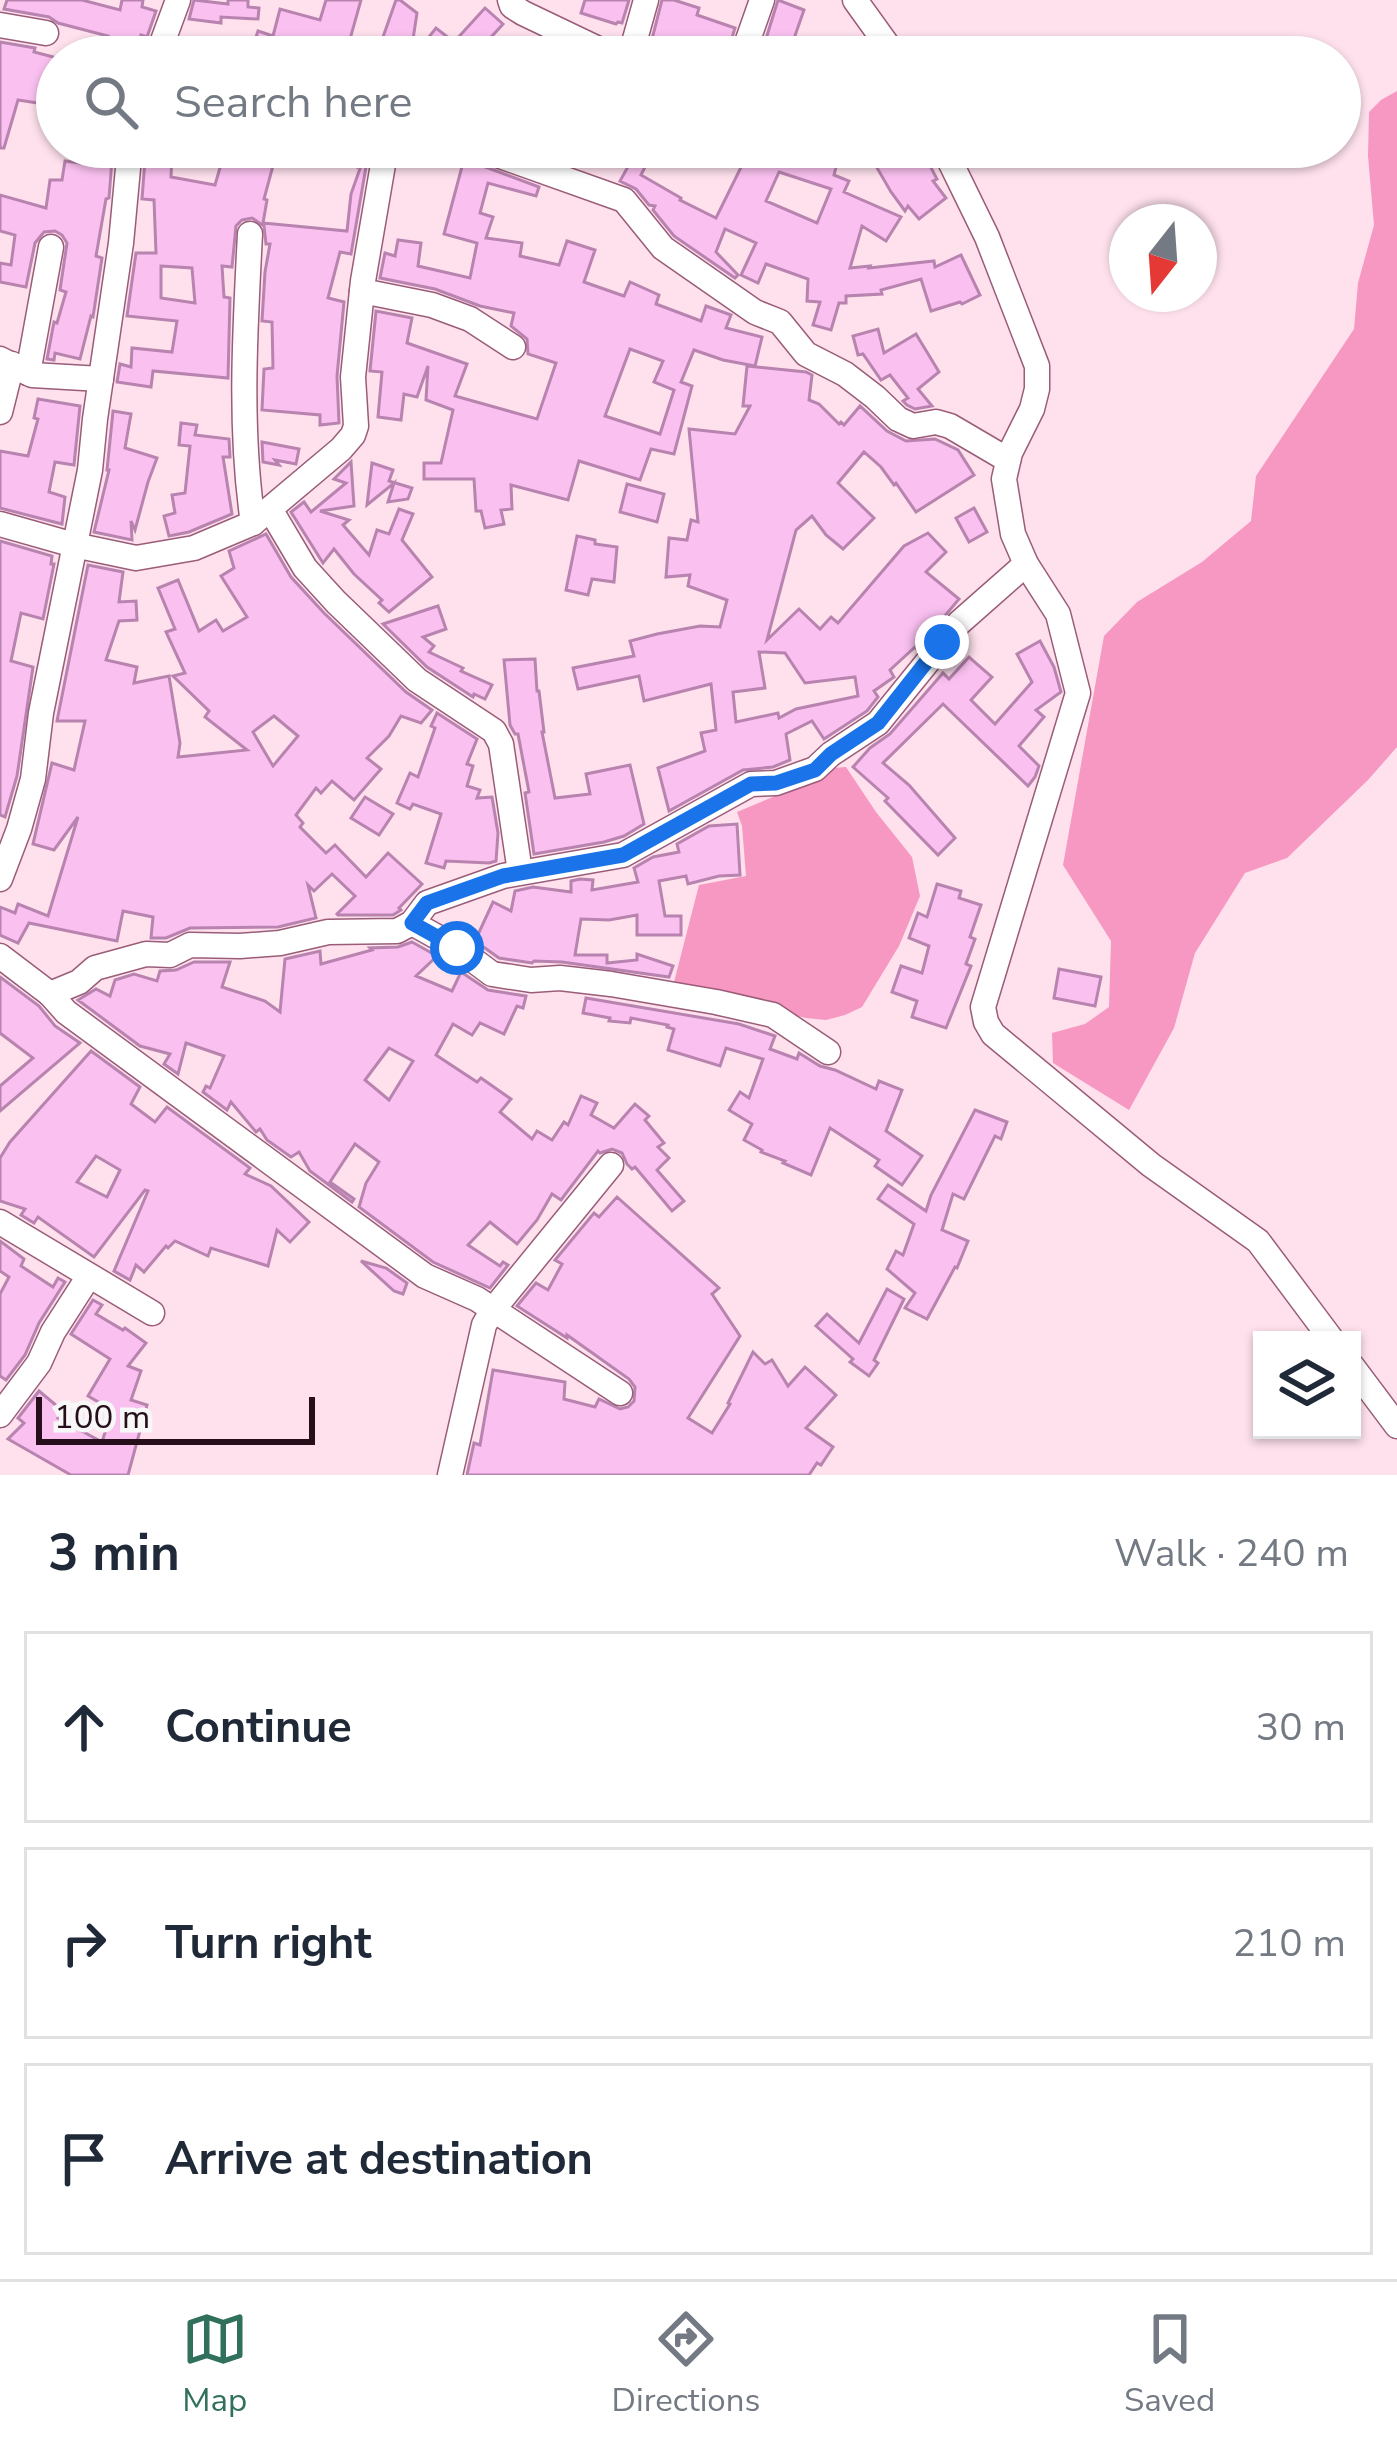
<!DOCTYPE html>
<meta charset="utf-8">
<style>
body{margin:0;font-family:"Nunito Sans",sans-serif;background:#f6f6f7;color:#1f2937}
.controls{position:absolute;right:36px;bottom:36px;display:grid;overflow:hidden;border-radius:0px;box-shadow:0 3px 9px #0004}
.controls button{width:108px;height:108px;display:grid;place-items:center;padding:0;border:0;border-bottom:3px solid #e0e1e3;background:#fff;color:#1f2937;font:60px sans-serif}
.compass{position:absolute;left:1109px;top:204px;width:108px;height:108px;border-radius:50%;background:#fff;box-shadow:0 3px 9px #0004;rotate:197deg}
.scale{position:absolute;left:36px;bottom:30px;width:279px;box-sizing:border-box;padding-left:12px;border:6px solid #260e1a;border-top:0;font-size:33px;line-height:42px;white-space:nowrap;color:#260e1a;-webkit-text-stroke:9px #f7f7f7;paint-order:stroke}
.stop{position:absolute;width:36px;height:36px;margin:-27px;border:9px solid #1a73e8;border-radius:50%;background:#fff}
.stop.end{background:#1a73e8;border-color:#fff;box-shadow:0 3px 12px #0008}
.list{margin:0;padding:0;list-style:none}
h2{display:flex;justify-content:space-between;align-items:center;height:156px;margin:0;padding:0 48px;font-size:51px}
h2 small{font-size:39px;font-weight:400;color:#747a83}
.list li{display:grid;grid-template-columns:78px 1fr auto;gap:36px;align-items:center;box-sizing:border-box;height:192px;margin:0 24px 24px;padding:0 24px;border:3px solid #e0e1e3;border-radius:0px}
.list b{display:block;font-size:45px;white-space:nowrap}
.list em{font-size:39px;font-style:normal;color:#747a83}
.icon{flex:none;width:66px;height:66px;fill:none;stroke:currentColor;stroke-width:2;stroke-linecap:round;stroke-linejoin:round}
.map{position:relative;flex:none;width:1397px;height:1475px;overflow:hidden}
.search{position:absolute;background:#fff;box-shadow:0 3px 9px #0004;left:36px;right:36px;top:36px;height:132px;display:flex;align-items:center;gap:30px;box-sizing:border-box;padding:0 42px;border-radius:66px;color:#747a83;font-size:45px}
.sheet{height:804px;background:#fff}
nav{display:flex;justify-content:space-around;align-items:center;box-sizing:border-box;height:168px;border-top:3px solid #e0e1e3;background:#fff;font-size:33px;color:#747a83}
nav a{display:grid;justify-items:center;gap:6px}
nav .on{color:#30705d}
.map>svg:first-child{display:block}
.green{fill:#f698c2}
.building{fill:#fac1f0;stroke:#b883af;stroke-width:3;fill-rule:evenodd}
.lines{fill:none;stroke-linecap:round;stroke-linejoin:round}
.minor-casing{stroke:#9a5c78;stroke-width:27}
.minor{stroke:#fff;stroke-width:24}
.route{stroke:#1a73e8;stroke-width:15}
</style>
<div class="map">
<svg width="1397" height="1475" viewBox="0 0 1397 1475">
<rect width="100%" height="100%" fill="#fee1ed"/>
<g class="green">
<polygon points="1397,91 1397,747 1368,780 1287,858 1245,873 1195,953 1174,1028 1129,1110 1053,1063 1052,1033 1085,1024 1109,1007 1111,941 1063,865 1104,636 1137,602 1202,562 1251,521 1256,476 1354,329 1358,283 1374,225 1368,156 1369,112 1381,100"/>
<polygon points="846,767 876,812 912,857 920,896 899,946 862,1007 845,1015 826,1020 806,1018 673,986 699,885 746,876 742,826 737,812 794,788 832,768"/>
</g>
<g class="building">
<polygon points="7,0 82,0 120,10 122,0 143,0 142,7 156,11 147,37 141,35 135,57 102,57 108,36 58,23 49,17 4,9"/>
<polygon points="194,0 228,4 228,0 248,0 248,7 259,8 258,19 221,17 221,23 189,19"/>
<polygon points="326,0 361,0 350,39 396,55 396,57 267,57 251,52 258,31 273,36 280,9 320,20"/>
<polygon points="396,0 400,0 417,13 412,46 383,37"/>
<polygon points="585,0 629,0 622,23 618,22 616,24 581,13"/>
<polygon points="662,0 674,0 699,8 697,15 735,28 726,57 668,57 649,51"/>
<polygon points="778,0 804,10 790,50 765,42"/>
<polygon points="485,8 503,24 473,57 413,57 436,28 454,42"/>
<polygon points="0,42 35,48 34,52 57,58 57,106 18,100 4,148 0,148"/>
<polygon points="107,147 113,147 109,198 106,199 96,256 102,258 93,317 91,316 80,359 55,353 54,360 47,359 54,322 57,323 66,292 60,290 67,243 62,235 55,231 44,232 35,243 26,287 0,282 0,263 11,265 15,235 0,231 0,195 46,208 50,180 62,180 65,161 80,163 81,156 103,160"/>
<path d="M 146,147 L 159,147 L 158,153 L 172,154 L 171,177 L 215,185 L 226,147 L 278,147 L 264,199 L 267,200 L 263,223 L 347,231 L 351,194 L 363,160 L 367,161 L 351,254 L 340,252 L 328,298 L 344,302 L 337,376 L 339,423 L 320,425 L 320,415 L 262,410 L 264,369 L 273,368 L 272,322 L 262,321 L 265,272 L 270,244 L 266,244 L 264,226 L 252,218 L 242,220 L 236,226 L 232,267 L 222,266 L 224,297 L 230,298 L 228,378 L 153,371 L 151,387 L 117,382 L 120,364 L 131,367 L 132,348 L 172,352 L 177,321 L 127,316 L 136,253 L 156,253 L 154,200 L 142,199 ZM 161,266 L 192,268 L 195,303 L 161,298 Z"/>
<polygon points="309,147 365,147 357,167"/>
<path d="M 602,147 L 655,147 L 641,175 L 681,198 L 680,200 L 716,218 L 751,147 L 775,147 L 836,167 L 834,175 L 849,181 L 844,192 L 901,217 L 886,241 L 862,226 L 850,268 L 870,266 L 869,268 L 934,261 L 935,267 L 961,255 L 980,295 L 962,304 L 960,302 L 931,311 L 921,279 L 881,290 L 882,294 L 846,296 L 846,303 L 839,303 L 831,330 L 813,325 L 820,302 L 807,301 L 808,279 L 766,264 L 758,283 L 741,275 L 756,243 L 725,229 L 716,252 L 738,275 L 735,278 L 674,236 L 653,210 L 655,206 L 649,205 L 636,189 L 620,181 L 630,163 ZM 779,172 L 831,189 L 817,223 L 766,201 Z"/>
<polygon points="865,147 920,147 937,179 933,181 946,198 919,219 908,206 905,211 891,192"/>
<path d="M 464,159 L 539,187 L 536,196 L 488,183 L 480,213 L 493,217 L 486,238 L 522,243 L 520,256 L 559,265 L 567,241 L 595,250 L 584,282 L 624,296 L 630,282 L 659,295 L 656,304 L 701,321 L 706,306 L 731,315 L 726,328 L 762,337 L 755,366 L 723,360 L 694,350 L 681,382 L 692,386 L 674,454 L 651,449 L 640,480 L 579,461 L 568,500 L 511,485 L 512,509 L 501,510 L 504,524 L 485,528 L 481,511 L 476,511 L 474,479 L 424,479 L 424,463 L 441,463 L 453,410 L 426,400 L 428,366 L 417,397 L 404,394 L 401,420 L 378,417 L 382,372 L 370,371 L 376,311 L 412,318 L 407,343 L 467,364 L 455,396 L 537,419 L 556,363 L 528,354 L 527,339 L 511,326 L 514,313 L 480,306 L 435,289 L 380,278 L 385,253 L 395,256 L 398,240 L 421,243 L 418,266 L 470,278 L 477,243 L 444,234 ZM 630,349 L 663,361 L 654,382 L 674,390 L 660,434 L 605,416 Z"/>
<polygon points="878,329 884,353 916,334 939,372 918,389 932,406 915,409 907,405 903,401 908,398 890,375 881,380 863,354 858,355 853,336"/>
<path d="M 747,366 L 806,372 L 812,375 L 809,400 L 819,404 L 839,424 L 841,422 L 844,425 L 860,406 L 887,431 L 906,441 L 935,439 L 958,450 L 974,475 L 916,512 L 896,483 L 894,485 L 881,467 L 864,452 L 838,483 L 874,518 L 843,549 L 826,535 L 812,516 L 796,530 L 767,640 L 799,609 L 820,629 L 831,617 L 838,623 L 904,546 L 928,533 L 946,552 L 926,572 L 959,599 L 917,649 L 915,647 L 890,670 L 894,677 L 874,691 L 878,697 L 867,711 L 824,739 L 812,721 L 786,734 L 790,760 L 773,767 L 743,770 L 669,811 L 658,768 L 705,751 L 701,733 L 716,730 L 711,684 L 644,701 L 639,676 L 578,689 L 573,668 L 634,656 L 630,641 L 657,634 L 700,626 L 720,627 L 727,600 L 688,586 L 690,575 L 666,577 L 669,538 L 687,540 L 691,520 L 698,522 L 689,429 L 735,434 L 750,406 L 743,406 ZM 759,652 L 785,653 L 805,683 L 855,677 L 858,696 L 796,709 L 779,718 L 778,713 L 736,722 L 733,692 L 765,688 Z"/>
<polygon points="38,399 80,406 74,465 55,462 49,492 65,497 62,524 0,508 0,451 28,456 38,419 34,418"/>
<polygon points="113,411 131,414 125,448 157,458 148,482 135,530 131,521 132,540 94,532 109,470 107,470"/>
<polygon points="181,423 197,425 195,435 229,439 230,457 223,457 232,514 189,532 169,536 164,516 175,513 172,495 185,493 190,446 179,445"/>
<polygon points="262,442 299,449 296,464 275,460 279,465 263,462"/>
<polygon points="351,462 354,506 320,511 349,520 343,525 369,555 377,530 389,534 399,509 413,514 402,540 432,577 389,612 379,603 382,600 354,574 334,549 323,563 291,512 304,502 311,512 346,483 334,479"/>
<polygon points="372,463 393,470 389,481 412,488 408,499 388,502 394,483 367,505"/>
<polygon points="627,484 664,494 657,522 620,512"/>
<polygon points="974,508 987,532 969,542 956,518"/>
<path d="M 266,534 L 291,577 L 324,613 L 406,692 L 432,710 L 421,723 L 401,716 L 389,736 L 367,758 L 381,769 L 354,800 L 332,781 L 321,793 L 316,788 L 296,815 L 303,823 L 300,827 L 326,853 L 335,845 L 366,877 L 388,853 L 422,884 L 399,908 L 401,910 L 393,915 L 338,915 L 337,914 L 355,896 L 332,874 L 314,891 L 308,885 L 316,918 L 278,927 L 190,928 L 166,938 L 151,938 L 153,917 L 123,911 L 117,941 L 29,923 L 18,943 L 0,935 L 0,907 L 15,913 L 18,904 L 48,916 L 78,817 L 54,850 L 33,844 L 52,763 L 74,770 L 85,721 L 57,721 L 88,565 L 123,572 L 119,602 L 136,601 L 137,620 L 119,621 L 106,660 L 137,667 L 134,683 L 169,676 L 180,743 L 178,757 L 247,750 L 205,717 L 209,711 L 173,676 L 185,673 L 166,632 L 175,629 L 158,588 L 178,580 L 199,631 L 216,620 L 223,631 L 247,617 L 221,576 L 234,568 L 229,551 ZM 274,716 L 298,736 L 273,766 L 253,732 Z"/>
<polygon points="577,536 595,540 595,544 617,547 614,582 592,579 588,595 566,590"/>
<polygon points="0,541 52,556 51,564 54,564 43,619 21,613 11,661 33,667 17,776 5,817 0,815"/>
<polygon points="438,606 446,629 423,637 434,646 429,652 463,668 461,671 492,685 485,699 474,694 473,697 427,667 383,624"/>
<polygon points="1040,641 1054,667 1061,692 1036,710 1044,717 1019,746 1039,766 1035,777 1028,786 943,704 883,763 909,785 955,838 938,855 885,801 888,798 853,767 870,748 890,734 943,673 949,679 969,657 992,677 971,700 995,724 1032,682 1017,654"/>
<polygon points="535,659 537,691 539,691 544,732 542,732 555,798 590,794 586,774 630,765 644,824 624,836 604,842 534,854 525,793 529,792 518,734 515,734 510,725 504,660"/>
<polygon points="437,713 477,739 467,764 473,766 467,786 480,790 477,798 492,797 498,833 496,861 489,863 446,861 444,868 426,863 441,814 413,804 410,809 397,803 410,773 418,777 435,728 431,726"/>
<polygon points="365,797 393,814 379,835 351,818"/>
<polygon points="737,824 740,875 719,876 688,884 686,876 659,881 665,916 681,916 681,935 637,935 637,915 609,920 581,919 575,955 607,955 607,963 637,960 637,954 673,966 669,977 562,962 534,961 532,963 499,958 475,941 493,902 511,911 515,891 533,887 571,892 571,881 580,879 593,880 592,890 638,882 634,868 653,857 679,852 677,844 709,826"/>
<polygon points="937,884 961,891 959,898 981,905 970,937 975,939 966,964 971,966 946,1028 912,1017 917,1001 892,992 901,966 922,973 929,946 909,938 918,913 927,917"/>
<path d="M 412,942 L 437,956 L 416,976 L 452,991 L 461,972 L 488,990 L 526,996 L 523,1008 L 517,1006 L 504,1034 L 480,1023 L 472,1035 L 453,1024 L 436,1055 L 477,1082 L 481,1078 L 511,1099 L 500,1112 L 532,1139 L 537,1131 L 552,1140 L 564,1122 L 568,1125 L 581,1096 L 597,1103 L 591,1115 L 614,1128 L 635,1104 L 649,1116 L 645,1120 L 664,1143 L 658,1147 L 669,1158 L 657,1170 L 684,1201 L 672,1211 L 635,1167 L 632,1169 L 627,1164 L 622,1153 L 612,1149 L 600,1153 L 598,1151 L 561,1200 L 552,1194 L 537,1220 L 517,1244 L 490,1222 L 468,1245 L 500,1266 L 503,1262 L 508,1265 L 490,1288 L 433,1262 L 359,1207 L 366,1183 L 379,1162 L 355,1144 L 330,1182 L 354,1199 L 352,1202 L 310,1171 L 299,1152 L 291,1157 L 267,1140 L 260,1129 L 256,1132 L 231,1102 L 227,1110 L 203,1092 L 206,1086 L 210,1088 L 224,1056 L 186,1043 L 178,1074 L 164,1064 L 170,1054 L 140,1046 L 78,1000 L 96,989 L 110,996 L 115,980 L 134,974 L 157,981 L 160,971 L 176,970 L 194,962 L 230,962 L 222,987 L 265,1001 L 280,1012 L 285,959 L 320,951 L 321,964 L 372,950 L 370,948 L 398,947 ZM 389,1048 L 413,1061 L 389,1100 L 365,1080 Z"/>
<polygon points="1059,969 1101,977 1095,1006 1054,998"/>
<polygon points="0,977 39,1006 55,1026 80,1043 0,1111 0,1086 33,1058 0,1033"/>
<polygon points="586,998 739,1024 775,1036 770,1049 797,1059 799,1053 820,1066 835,1070 876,1089 879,1081 902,1090 886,1131 922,1156 902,1185 875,1166 879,1160 830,1128 811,1175 783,1163 785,1161 761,1152 762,1150 744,1140 752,1124 729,1110 740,1092 749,1098 763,1059 726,1048 720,1066 668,1050 674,1029 667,1027 668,1025 631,1018 630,1023 609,1021 610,1018 583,1013"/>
<path d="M 91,1051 L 140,1087 L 131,1104 L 155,1122 L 167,1107 L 250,1168 L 245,1174 L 271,1186 L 309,1222 L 290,1242 L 277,1230 L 268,1266 L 211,1248 L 208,1256 L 175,1241 L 168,1248 L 166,1246 L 144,1272 L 136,1265 L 130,1280 L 114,1271 L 148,1191 L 145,1190 L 94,1257 L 38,1217 L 34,1223 L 21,1215 L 25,1209 L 0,1201 L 0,1158 L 10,1142 ZM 96,1156 L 120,1170 L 107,1197 L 77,1182 Z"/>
<polygon points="975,1110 1007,1122 1001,1139 995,1136 964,1199 953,1194 942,1230 968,1241 957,1268 955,1267 927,1319 905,1308 915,1293 887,1269 896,1251 903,1255 914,1224 878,1199 888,1185 926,1211 931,1195"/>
<polygon points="617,1197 719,1288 712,1294 740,1336 688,1418 712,1433 730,1404 728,1403 753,1352 765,1364 772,1360 788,1386 805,1367 836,1395 806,1428 833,1447 821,1465 817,1463 809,1475 467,1475 474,1443 480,1445 493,1370 565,1382 564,1399 595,1407 599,1399 620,1409 628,1407 634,1401 635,1387 629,1379 567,1335 567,1338 517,1306 536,1283 548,1290 562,1264 555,1260 594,1213 599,1217"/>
<polygon points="0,1241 24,1259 21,1266 53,1287 58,1278 65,1282 39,1323 25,1355 6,1380 0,1376 0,1294 9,1277 0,1271"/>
<polygon points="361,1261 386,1268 407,1283 403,1294 394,1291"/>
<polygon points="887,1289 904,1299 874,1360 878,1363 869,1376 850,1362 853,1359 816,1326 827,1314 859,1343"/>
<polygon points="93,1300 102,1305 96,1314 123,1330 125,1328 146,1343 128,1366 141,1371 131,1400 147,1405 128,1475 71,1475 8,1439 24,1423 18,1418 39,1391 63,1411 58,1418 102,1442 112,1410 88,1396 110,1359 71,1334"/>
</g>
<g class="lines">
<g class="minor-casing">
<g id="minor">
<polyline points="510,0 512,6 523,13 615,57"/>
<polyline points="855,0 896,57"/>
<polyline points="0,25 46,33"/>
<polyline points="157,57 178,0"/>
<polyline points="630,57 646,0"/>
<polyline points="742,57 762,0"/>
<polyline points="475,147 624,200 663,248 755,312 780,322 806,354 845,374 875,397 898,419 913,426 936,422 950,426 1008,460"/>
<polyline points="943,147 987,237 1037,366 1037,389 1032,409 1010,453 1004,479 1013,534 1026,564 1058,614 1078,693 983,1007 986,1022 993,1034 1151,1165 1258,1241 1332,1340"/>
<path d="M 250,234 C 245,330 239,428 253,523"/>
<polyline points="362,291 432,305 470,319 513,347"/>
<polyline points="0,359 32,375 101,379"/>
<polyline points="28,373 51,247"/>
<polyline points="0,412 12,364"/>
<polyline points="270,509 305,568 336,602 417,680 494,731 501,744 520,872"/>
<polyline points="0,524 74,545 136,558 194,548 253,523 341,449 353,435 356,426 353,377 363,281 386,147"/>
<polyline points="0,879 19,829 33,779 41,713 90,470 95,419 121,243 130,147"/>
<polyline points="412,923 457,948 492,974 531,980 560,978 611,984 716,1002 773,1015 828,1052"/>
<polyline points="0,956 50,994 66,1012 425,1276 477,1299 620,1393"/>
<polyline points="50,994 79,982 95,968 146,954 170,955 190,945 240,946 280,943 328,932 397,931 412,923 427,903 503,876 623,855 751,784 776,783 815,769 831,754 878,723 959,623 1026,564"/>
<polyline points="0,1222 152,1313"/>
<polyline points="1352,1366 1397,1426"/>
<polyline points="0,1415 39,1363 53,1332 89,1276"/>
<polyline points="450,1475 484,1325 492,1311 611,1165"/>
</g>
</g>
<use href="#minor" class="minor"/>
</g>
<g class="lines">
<polyline class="route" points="457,948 412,923 427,903 503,876 623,855 751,784 776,783 815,770 831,754 878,723 942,642"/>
</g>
</svg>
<div class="controls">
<button><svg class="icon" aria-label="layers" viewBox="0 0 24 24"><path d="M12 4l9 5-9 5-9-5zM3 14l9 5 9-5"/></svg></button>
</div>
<svg class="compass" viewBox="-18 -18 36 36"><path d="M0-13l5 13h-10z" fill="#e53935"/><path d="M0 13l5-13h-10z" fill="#747a83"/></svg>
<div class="scale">100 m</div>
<div class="stop" style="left:457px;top:948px"></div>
<div class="stop end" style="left:942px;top:642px"></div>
<div class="search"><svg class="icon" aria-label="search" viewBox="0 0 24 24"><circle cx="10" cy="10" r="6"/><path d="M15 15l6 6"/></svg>Search here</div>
</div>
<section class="sheet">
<h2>3 min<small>Walk · 240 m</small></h2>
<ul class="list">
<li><svg class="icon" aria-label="ahead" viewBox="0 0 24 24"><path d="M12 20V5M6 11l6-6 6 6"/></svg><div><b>Continue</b></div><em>30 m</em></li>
<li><svg class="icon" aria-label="right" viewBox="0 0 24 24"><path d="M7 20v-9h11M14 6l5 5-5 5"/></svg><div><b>Turn right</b></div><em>210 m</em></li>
<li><svg class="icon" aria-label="arrive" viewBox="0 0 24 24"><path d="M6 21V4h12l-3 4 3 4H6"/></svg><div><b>Arrive at destination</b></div></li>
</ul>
</section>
<nav>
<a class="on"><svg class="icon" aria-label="map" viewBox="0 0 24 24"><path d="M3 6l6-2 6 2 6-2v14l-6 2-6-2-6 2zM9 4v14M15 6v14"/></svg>Map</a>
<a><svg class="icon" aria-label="directions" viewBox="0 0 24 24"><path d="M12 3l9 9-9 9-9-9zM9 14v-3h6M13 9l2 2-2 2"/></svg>Directions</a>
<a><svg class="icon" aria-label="saved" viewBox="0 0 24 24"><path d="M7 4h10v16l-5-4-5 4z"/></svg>Saved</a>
</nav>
